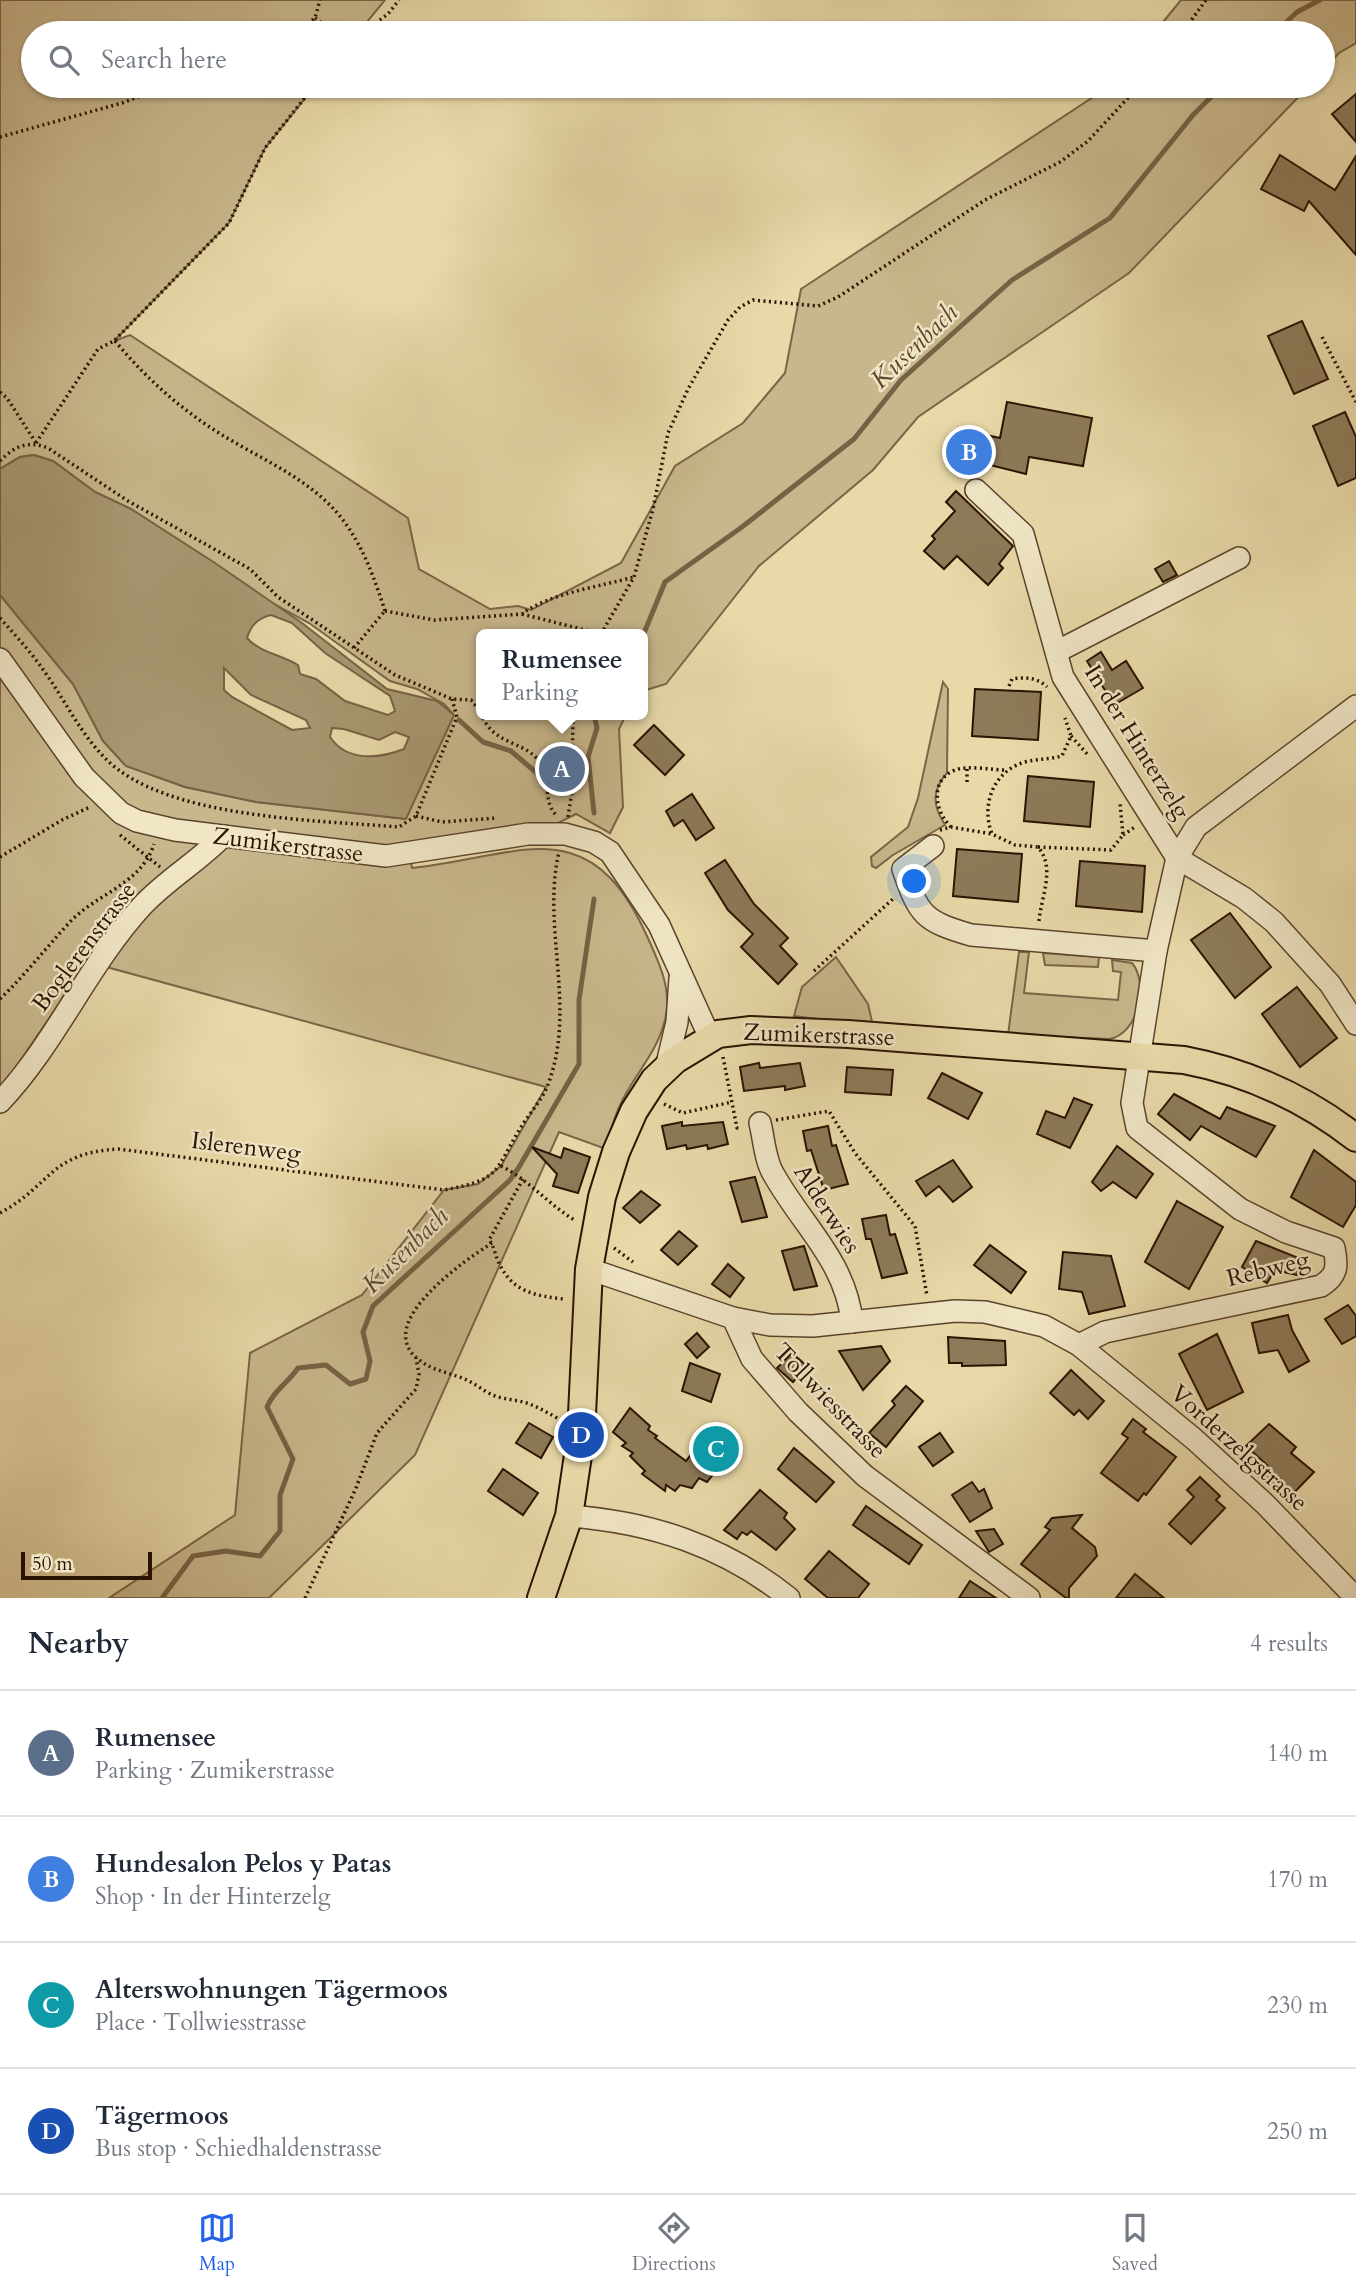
<!DOCTYPE html>
<meta charset="utf-8">
<style>
body{margin:0;font-family:Cardo,serif;background:#f6f6f7;color:#1f2937}
.scale{position:absolute;left:21px;bottom:18px;width:131px;box-sizing:border-box;padding-left:7px;border:4px solid #2a1302;border-top:0;font-size:19px;line-height:24px;white-space:nowrap;color:#2a1302;-webkit-text-stroke:5px #f0e6c6;paint-order:stroke}
.you{position:absolute;left:915px;top:882px;width:24px;height:24px;margin:-18px;border:5px solid #fff;border-radius:50%;background:#1a73e8;box-shadow:0 0 0 10px #1a73e833}
.badge{display:grid;place-items:center;width:46px;height:46px;border-radius:50%;background:#2563eb;color:#fff;font-size:23px;font-weight:700}
.pin{position:absolute;translate:-50% -50%;border:4px solid #fff;box-shadow:0 2px 7px #0006}
.popup{position:absolute;left:476px;top:629px;width:172px;height:91px;box-sizing:border-box;display:grid;place-content:center;border-radius:10px;background:#fff;filter:drop-shadow(0 2px 5px #0005);font-size:23px;white-space:nowrap;color:#747a83}
.popup b{font-size:26px;color:#1f2937}
.popup::after{content:'';position:absolute;left:50%;top:100%;margin-left:-14px;border:14px solid transparent;border-top-color:#fff}
.list{margin:0;padding:0;list-style:none}
h2{display:flex;justify-content:space-between;align-items:center;height:91px;margin:0;padding:0 28px;font-size:30px}
h2 small{font-size:23px;font-weight:400;color:#747a83}
.list li{display:grid;grid-template-columns:46px 1fr auto;gap:21px;align-items:center;box-sizing:border-box;height:126px;padding:0 28px;border-top:2px solid #e0e1e3}
.list b{display:block;font-size:26px;white-space:nowrap}
.list p{margin:0;font-size:23px;white-space:nowrap;color:#747a83}
.list em{font-size:23px;font-style:normal;color:#747a83}
.icon{flex:none;width:38px;height:38px;fill:none;stroke:currentColor;stroke-width:2;stroke-linecap:round;stroke-linejoin:round}
.map{position:relative;flex:none;width:1356px;height:1598px;overflow:hidden}
.search{position:absolute;background:#fff;box-shadow:0 2px 5px #0004;left:21px;right:21px;top:21px;height:77px;display:flex;align-items:center;gap:18px;box-sizing:border-box;padding:0 24px;border-radius:38px;color:#747a83;font-size:26px}
.sheet{height:595px;background:#fff}
nav{display:flex;justify-content:space-around;align-items:center;box-sizing:border-box;height:98px;border-top:2px solid #e0e1e3;background:#fff;font-size:19px;color:#747a83}
nav a{display:grid;justify-items:center;gap:4px}
nav .on{color:#2563eb}
.map>svg:first-child{display:block}
.green{fill:#c8b78c;stroke:#796547;stroke-width:2}
.water{fill:#a79670;stroke:#756244;stroke-width:2;fill-rule:evenodd}
.lines{fill:none;stroke-linecap:round;stroke-linejoin:round}
.stream{stroke:#756244;stroke-width:5}
.building{fill:#8d7a58;stroke:#2a1302;stroke-width:2}
.minor-casing{stroke:#5a442c;stroke-width:24}
.major-casing{stroke:#2a1302;stroke-width:30}
.path{stroke:#2a1302;stroke-width:3.5;stroke-dasharray:2 3.5;stroke-linecap:butt}
.minor{stroke:#f0e6c6;stroke-width:21}
.major{stroke:#e8d9a8;stroke-width:26}
.labels{text-anchor:middle;dominant-baseline:central;stroke-width:5;stroke-linejoin:round;paint-order:stroke}
.street-label{font-size:24px;fill:#2a1302;stroke:#f0e6c6}
.water-label{font-size:26px;font-style:italic;fill:#5c472e;stroke:#f0e6c6}
</style>
<div class="map">
<svg width="1356" height="1598" viewBox="0 0 1356 1598">
<rect width="100%" height="100%" fill="#e8d9a8"/>
<filter id="stains"><feTurbulence type="fractalNoise" baseFrequency=".00286" numOctaves="4"/><feColorMatrix values="0 0 0 0 .2 0 0 0 0 .09 0 0 0 0 .02 0 0 0 .5 -.17"/></filter>
<radialGradient id="worn" r=".72"><stop offset=".6" stop-color="#630" stop-opacity="0"/><stop offset="1" stop-color="#630" stop-opacity=".3"/></radialGradient>
<g class="green">
<path d="M 0,0 L 385,0 L 358,33 L 33,33 L 33,86 L 315,86 L 265,148 L 229,223 L 114,341 L 130,335 L 408,518 L 419,569 L 490,609 L 518,606 L 531,610 L 621,563 L 675,466 L 743,423 L 785,373 L 801,289 L 1110,86 L 1309,86 L 1129,273 L 918,417 L 873,470 L 759,566 L 666,684 L 643,691 L 642,634 L 482,634 L 482,715 L 626,715 L 619,729 L 623,807 L 610,833 L 576,814 L 558,823 L 491,829 L 408,844 L 412,868 C 518,857 588,807 646,934 C 658,960 673,990 665,1020 C 658,1050 637,1072 623,1099 C 615,1114 610,1132 606,1149 L 559,1132 L 415,1455 L 269,1598 L 109,1598 L 235,1515 L 250,1353 L 362,1295 L 444,1190 L 478,1184 L 501,1166 L 546,1087 L 88,962 L 0,1090 L 0,595 L 73,684 L 103,741 L 126,766 L 185,787 L 256,802 L 405,819 L 454,715 L 444,704 L 417,689 L 390,681 L 309,623 L 263,598 L 131,509 L 95,492 L 53,461 L 33,455 L 20,457 L 0,469 Z"/>
<polygon points="1181,0 1356,0 1356,43 1339,53 1323,70 1323,33 1154,33"/>
<path d="M 943,682 L 948,689 L 947,773 C 931,791 933,806 945,825 L 893,855 L 876,868 L 872,866 L 871,857 L 908,827 L 918,798 Z"/>
<path d="M 1019,952 L 1029,952 L 1024,993 L 1118,1000 L 1121,972 L 1113,971 L 1112,960 L 1132,963 C 1149,983 1139,1034 1109,1039 L 1008,1035 Z"/>
<polygon points="1043,953 1099,957 1098,967 1045,965"/>
<polygon points="836,957 868,1004 873,1026 794,1016 802,987"/>
</g>
<path class="water" d="M 34,455 L 53,461 L 95,492 L 131,509 L 215,563 L 302,623 L 387,689 L 437,701 L 454,715 L 406,819 L 256,802 L 185,787 L 126,766 L 103,741 L 73,684 L 0,595 L 0,469 L 20,457 ZM 271,615 L 292,623 L 325,653 L 390,696 L 395,711 L 388,715 L 345,701 L 316,679 L 300,674 L 298,665 C 282,655 259,652 247,638 C 251,625 258,618 271,615 ZM 224,668 L 251,695 L 306,720 L 310,728 L 292,730 L 232,697 L 224,690 ZM 332,728 L 344,729 L 379,740 L 395,732 L 409,737 L 404,749 C 378,759 347,762 330,737 Z"/>
<g class="lines">
<g class="stream">
<polyline points="1275,33 1297,12 1320,0"/>
<polyline points="642,638 665,582 742,527 854,439 901,380 1012,280 1110,218 1193,115 1222,86"/>
<polyline points="594,715 597,728 588,757 594,813"/>
<polyline points="459,720 483,742 511,751 539,775"/>
<path d="M 162,1598 L 193,1556 L 226,1551 L 260,1556 L 280,1531 L 280,1495 L 293,1459 L 267,1407 C 274,1390 288,1383 298,1368 L 326,1365 L 350,1384 L 366,1379 L 370,1361 L 363,1332 L 373,1306 L 510,1180 L 519,1167 L 579,1064 L 579,1000 L 594,899"/>
</g>
</g>
<g class="building">
<polygon points="1356,94 1356,142 1332,114"/>
<polygon points="1280,155 1335,190 1356,156 1356,255 1309,201 1304,211 1261,189"/>
<polygon points="1302,321 1328,379 1294,394 1268,336"/>
<polygon points="1007,402 1092,418 1083,466 1029,457 1026,474 966,459 972,432 1000,438"/>
<polygon points="1345,412 1356,437 1356,478 1338,486 1313,426"/>
<polygon points="956,491 1013,546 999,564 1003,568 988,585 957,556 944,569 924,551 935,539 932,536 955,511 946,502"/>
<polygon points="1169,561 1177,575 1163,582 1155,569"/>
<polygon points="1101,652 1112,670 1126,661 1143,688 1114,705 1087,661"/>
<polygon points="975,689 1041,692 1038,740 972,736"/>
<polygon points="654,725 684,755 665,775 634,745"/>
<polygon points="1028,776 1094,782 1090,827 1024,821"/>
<polygon points="692,794 714,828 696,840 683,820 674,826 666,811"/>
<polygon points="957,849 1022,854 1018,902 953,896"/>
<polygon points="725,860 754,904 788,938 780,946 797,964 778,984 741,947 753,934 728,910 705,873"/>
<polygon points="1080,861 1145,866 1142,912 1076,906"/>
<polygon points="1230,913 1271,967 1235,998 1191,940"/>
<polygon points="1297,987 1337,1038 1300,1067 1262,1014"/>
<polygon points="759,1063 760,1068 800,1063 805,1086 785,1090 785,1086 744,1091 740,1067"/>
<polygon points="847,1067 893,1070 891,1095 845,1092"/>
<polygon points="942,1073 982,1093 968,1119 928,1098"/>
<polygon points="1174,1094 1220,1119 1227,1107 1275,1126 1256,1157 1201,1126 1190,1140 1158,1114"/>
<polygon points="1074,1098 1092,1105 1070,1148 1037,1134 1046,1111 1065,1118"/>
<polygon points="682,1122 682,1126 723,1122 728,1144 708,1149 707,1145 687,1149 686,1145 667,1149 662,1126"/>
<polygon points="828,1126 832,1146 836,1145 848,1184 824,1190 811,1150 807,1151 803,1131"/>
<polygon points="1117,1146 1153,1174 1136,1198 1113,1182 1101,1191 1092,1182"/>
<polygon points="532,1147 561,1158 564,1148 590,1157 578,1193 553,1186 557,1174"/>
<polygon points="1314,1150 1356,1182 1356,1205 1343,1227 1291,1197"/>
<polygon points="953,1160 972,1187 953,1202 939,1186 926,1196 916,1181"/>
<polygon points="755,1177 767,1217 742,1222 730,1182"/>
<polygon points="641,1191 660,1205 640,1223 623,1208"/>
<polygon points="1177,1201 1223,1227 1189,1289 1145,1262"/>
<polygon points="886,1215 890,1235 895,1234 907,1273 882,1278 871,1239 866,1239 862,1219"/>
<polygon points="679,1231 697,1246 678,1265 661,1250"/>
<polygon points="1256,1241 1301,1259 1297,1275 1275,1270 1267,1283 1242,1267"/>
<polygon points="990,1245 1026,1272 1011,1293 974,1265"/>
<polygon points="804,1246 817,1286 794,1290 782,1251"/>
<polygon points="1063,1252 1111,1256 1125,1306 1089,1314 1082,1292 1059,1289"/>
<polygon points="728,1264 744,1278 730,1297 712,1284"/>
<polygon points="1348,1305 1356,1316 1356,1336 1342,1344 1325,1319"/>
<polygon points="1288,1315 1292,1330 1309,1361 1289,1372 1278,1350 1259,1353 1252,1323"/>
<polygon points="697,1333 709,1347 697,1358 685,1344"/>
<polygon points="1217,1334 1243,1392 1207,1410 1179,1354"/>
<polygon points="948,1337 1005,1341 1006,1365 962,1366 962,1363 949,1363"/>
<polygon points="881,1346 890,1361 863,1390 839,1351"/>
<polygon points="792,1353 807,1366 793,1382 777,1368"/>
<polygon points="690,1363 720,1374 711,1402 682,1391"/>
<polygon points="1071,1370 1104,1401 1088,1419 1079,1410 1074,1415 1050,1393"/>
<polygon points="906,1386 923,1401 886,1447 869,1433 895,1405 892,1401"/>
<polygon points="630,1408 650,1426 648,1430 657,1436 655,1438 686,1461 709,1431 735,1447 707,1482 699,1478 692,1488 680,1485 675,1491 666,1485 665,1491 642,1474 645,1471 630,1456 633,1453 622,1446 626,1443 613,1432"/>
<polygon points="1133,1419 1146,1429 1143,1432 1176,1457 1146,1495 1144,1493 1138,1501 1101,1473 1128,1438 1122,1434"/>
<polygon points="529,1423 553,1437 541,1458 516,1443"/>
<polygon points="1269,1424 1296,1447 1291,1453 1314,1472 1287,1500 1257,1475 1267,1465 1246,1446"/>
<polygon points="940,1433 953,1452 933,1466 919,1447"/>
<polygon points="794,1448 834,1482 816,1502 778,1469"/>
<polygon points="503,1469 538,1493 523,1515 488,1491"/>
<polygon points="1200,1477 1220,1496 1216,1500 1225,1508 1191,1544 1169,1524 1194,1497 1187,1490"/>
<polygon points="972,1482 979,1492 984,1489 992,1508 970,1522 952,1495"/>
<polygon points="760,1490 787,1513 784,1518 795,1529 776,1550 751,1531 747,1535 742,1532 737,1539 724,1530"/>
<polygon points="866,1506 922,1545 909,1564 853,1525"/>
<polygon points="1082,1515 1072,1528 1095,1547 1097,1556 1069,1588 1069,1598 1066,1598 1021,1564 1050,1530 1045,1527 1052,1518"/>
<polygon points="994,1529 1003,1544 989,1552 976,1531"/>
<polygon points="829,1551 869,1584 858,1598 828,1598 805,1579"/>
<polygon points="1135,1574 1164,1598 1116,1598"/>
<polygon points="970,1581 996,1598 959,1598"/>
</g>
<g class="lines">
<g class="minor-casing">
<g id="minor">
<polyline points="976,490 1023,534 1063,677 1177,858 1244,898 1274,922 1330,984 1356,1024"/>
<polyline points="1058,651 1239,558"/>
<polyline points="0,659 84,777 121,813 137,821 175,830 386,856 528,834 565,834 594,842 610,852 659,925 710,1038"/>
<path d="M 933,846 L 903,869 C 919,915 923,921 971,935 L 1156,951"/>
<polyline points="666,1068 677,1022 680,978"/>
<path d="M 0,1102 C 56,1043 87,966 142,906 C 167,879 198,862 223,836"/>
<path d="M 760,1123 C 764,1139 765,1161 774,1175 C 802,1225 846,1262 852,1322"/>
<polyline points="589,1269 733,1318 752,1359 798,1412 865,1476 1029,1598"/>
<polyline points="733,1318 770,1325 813,1326 955,1311 985,1312 1044,1326 1079,1345 1194,1439 1265,1504 1356,1598"/>
<path d="M 1079,1345 L 1105,1332 L 1321,1286 C 1337,1276 1338,1267 1334,1248 L 1286,1232 L 1240,1209 L 1137,1128 L 1132,1103 L 1156,951 L 1177,858 L 1196,827 L 1356,706"/>
<path d="M 569,1516 C 651,1522 724,1546 789,1598"/>
</g>
</g>
<g class="major-casing">
<path id="major" d="M 541,1598 L 569,1516 L 581,1435 L 589,1269 L 602,1197 L 616,1152 L 634,1111 L 654,1080 L 675,1060 L 718,1034 L 751,1030 L 848,1034 L 1184,1060 C 1247,1072 1306,1099 1356,1138"/>
</g>
<g class="path">
<polyline points="315,18 334,33"/>
<polyline points="294,33 315,18 320,0"/>
<polyline points="362,33 388,14 399,0"/>
<polyline points="1182,33 1206,0"/>
<polyline points="0,137 122,103 167,86"/>
<polyline points="1322,337 1356,402"/>
<path d="M 115,341 C 145,377 179,408 219,433 C 260,459 307,477 339,515 C 362,543 374,577 385,611"/>
<polyline points="0,392 7,398 36,443"/>
<polyline points="36,443 98,349 114,341 229,223 265,148 314,86"/>
<path d="M 0,461 C 15,446 28,440 48,448 L 128,501 L 250,569 L 278,597 L 395,675 L 452,699 L 471,700 C 481,710 483,725 496,734 C 510,745 531,747 541,764 C 551,778 542,800 556,815"/>
<path d="M 385,611 L 434,620 L 522,614 C 547,594 602,586 634,577"/>
<polyline points="522,614 601,634"/>
<path d="M 0,618 C 15,635 31,652 44,671 C 65,700 80,733 105,758 C 164,819 317,820 399,827 L 416,816 L 457,717 L 452,699"/>
<polyline points="601,634 634,577 653,509 668,433 688,389 728,320 740,307 753,300 818,306 838,297 985,200 1060,162 1088,141 1139,86"/>
<polyline points="354,648 384,612"/>
<path d="M 1009,686 L 1012,679 C 1025,677 1037,677 1047,687"/>
<polyline points="1071,736 1089,756"/>
<polyline points="967,782 967,769"/>
<polyline points="416,816 442,822 497,818"/>
<polyline points="568,817 572,791 573,715"/>
<path d="M 951,827 C 935,812 929,780 955,770 C 968,765 992,770 1006,770"/>
<polyline points="940,830 951,827 992,834"/>
<polyline points="120,835 160,867"/>
<polyline points="1123,835 1135,827"/>
<polyline points="1038,847 1111,850 1123,835 1120,803"/>
<polyline points="0,857 62,820 90,807"/>
<path d="M 1039,921 C 1041,897 1056,868 1038,847 L 1015,845 L 992,834 C 980,803 995,768 1029,761 C 1040,759 1051,759 1062,756 L 1071,736 L 1065,718"/>
<polyline points="814,971 895,897"/>
<path d="M 0,999 C 25,975 45,949 69,923 C 95,894 141,885 154,844"/>
<polyline points="723,1057 737,1128 741,1127"/>
<polyline points="664,1104 683,1113 732,1102"/>
<polyline points="776,1120 829,1111 855,1153 915,1226 927,1296"/>
<path d="M 501,1166 C 529,1180 549,1205 576,1221"/>
<path d="M 523,1179 L 489,1240 C 495,1247 495,1257 500,1265 C 513,1292 536,1296 564,1299"/>
<path d="M 0,1213 C 52,1185 49,1153 118,1149 L 444,1190 C 502,1179 493,1173 521,1127 C 529,1114 541,1101 547,1087 C 578,1010 541,928 559,852"/>
<path d="M 492,1243 C 467,1259 372,1323 418,1359 C 431,1370 447,1372 462,1378 C 474,1382 484,1392 495,1396 C 507,1400 521,1400 532,1405 C 542,1409 551,1415 561,1420"/>
<polyline points="614,1248 633,1262"/>
<polyline points="305,1598 356,1488 377,1433 416,1389 419,1374 416,1358"/>
</g>
<use href="#minor" class="minor"/>
<use href="#major" class="major"/>
</g>
<g class="labels">
<g class="street-label">
<text transform="translate(1137 742) rotate(58)">In der Hinterzelg</text>
<text transform="translate(288 845) rotate(7)">Zumikerstrasse</text>
<text transform="translate(84 947) rotate(-53)">Boglerenstrasse</text>
<text transform="translate(819 1035) rotate(2)">Zumikerstrasse</text>
<text transform="translate(246 1147) rotate(7)">Islerenweg</text>
<text transform="translate(827 1209) rotate(57)">Alderwies</text>
<text transform="translate(1268 1269) rotate(-14)">Rebweg</text>
<text transform="translate(830 1401) rotate(46)">Tollwiesstrasse</text>
<text transform="translate(1239 1448) rotate(42)">Vorderzelgstrasse</text>
</g>
<g class="water-label">
<text transform="translate(914 346) rotate(-44)">Kusenbach</text>
<text transform="translate(405 1250) rotate(-45)">Kusenbach</text>
</g>
</g>
<rect width="100%" height="100%" filter="url(#stains)"/>
<rect width="100%" height="100%" fill="url(#worn)"/>
</svg>
<div class="scale">50 m</div>
<div class="you"></div>
<div class="pin badge" style="left:562px;top:769px;background:#5c6f8a">A</div>
<div class="popup"><b>Rumensee</b>Parking</div>
<div class="pin badge" style="left:969px;top:452px;background:#3f7fe0">B</div>
<div class="pin badge" style="left:716px;top:1449px;background:#0f9aa8">C</div>
<div class="pin badge" style="left:581px;top:1435px;background:#1a4fb4">D</div>
<div class="search"><svg class="icon" aria-label="search" viewBox="0 0 24 24"><circle cx="10" cy="10" r="6"/><path d="M15 15l6 6"/></svg>Search here</div>
</div>
<section class="sheet">
<h2>Nearby<small>4 results</small></h2>
<ul class="list">
<li><span class="badge" style="background:#5c6f8a">A</span><div><b>Rumensee</b><p>Parking · Zumikerstrasse</p></div><em>140 m</em></li>
<li><span class="badge" style="background:#3f7fe0">B</span><div><b>Hundesalon Pelos y Patas</b><p>Shop · In der Hinterzelg</p></div><em>170 m</em></li>
<li><span class="badge" style="background:#0f9aa8">C</span><div><b>Alterswohnungen Tägermoos</b><p>Place · Tollwiesstrasse</p></div><em>230 m</em></li>
<li><span class="badge" style="background:#1a4fb4">D</span><div><b>Tägermoos</b><p>Bus stop · Schiedhaldenstrasse</p></div><em>250 m</em></li>
</ul>
</section>
<nav>
<a class="on"><svg class="icon" aria-label="map" viewBox="0 0 24 24"><path d="M3 6l6-2 6 2 6-2v14l-6 2-6-2-6 2zM9 4v14M15 6v14"/></svg>Map</a>
<a><svg class="icon" aria-label="directions" viewBox="0 0 24 24"><path d="M12 3l9 9-9 9-9-9zM9 14v-3h6M13 9l2 2-2 2"/></svg>Directions</a>
<a><svg class="icon" aria-label="saved" viewBox="0 0 24 24"><path d="M7 4h10v16l-5-4-5 4z"/></svg>Saved</a>
</nav>
